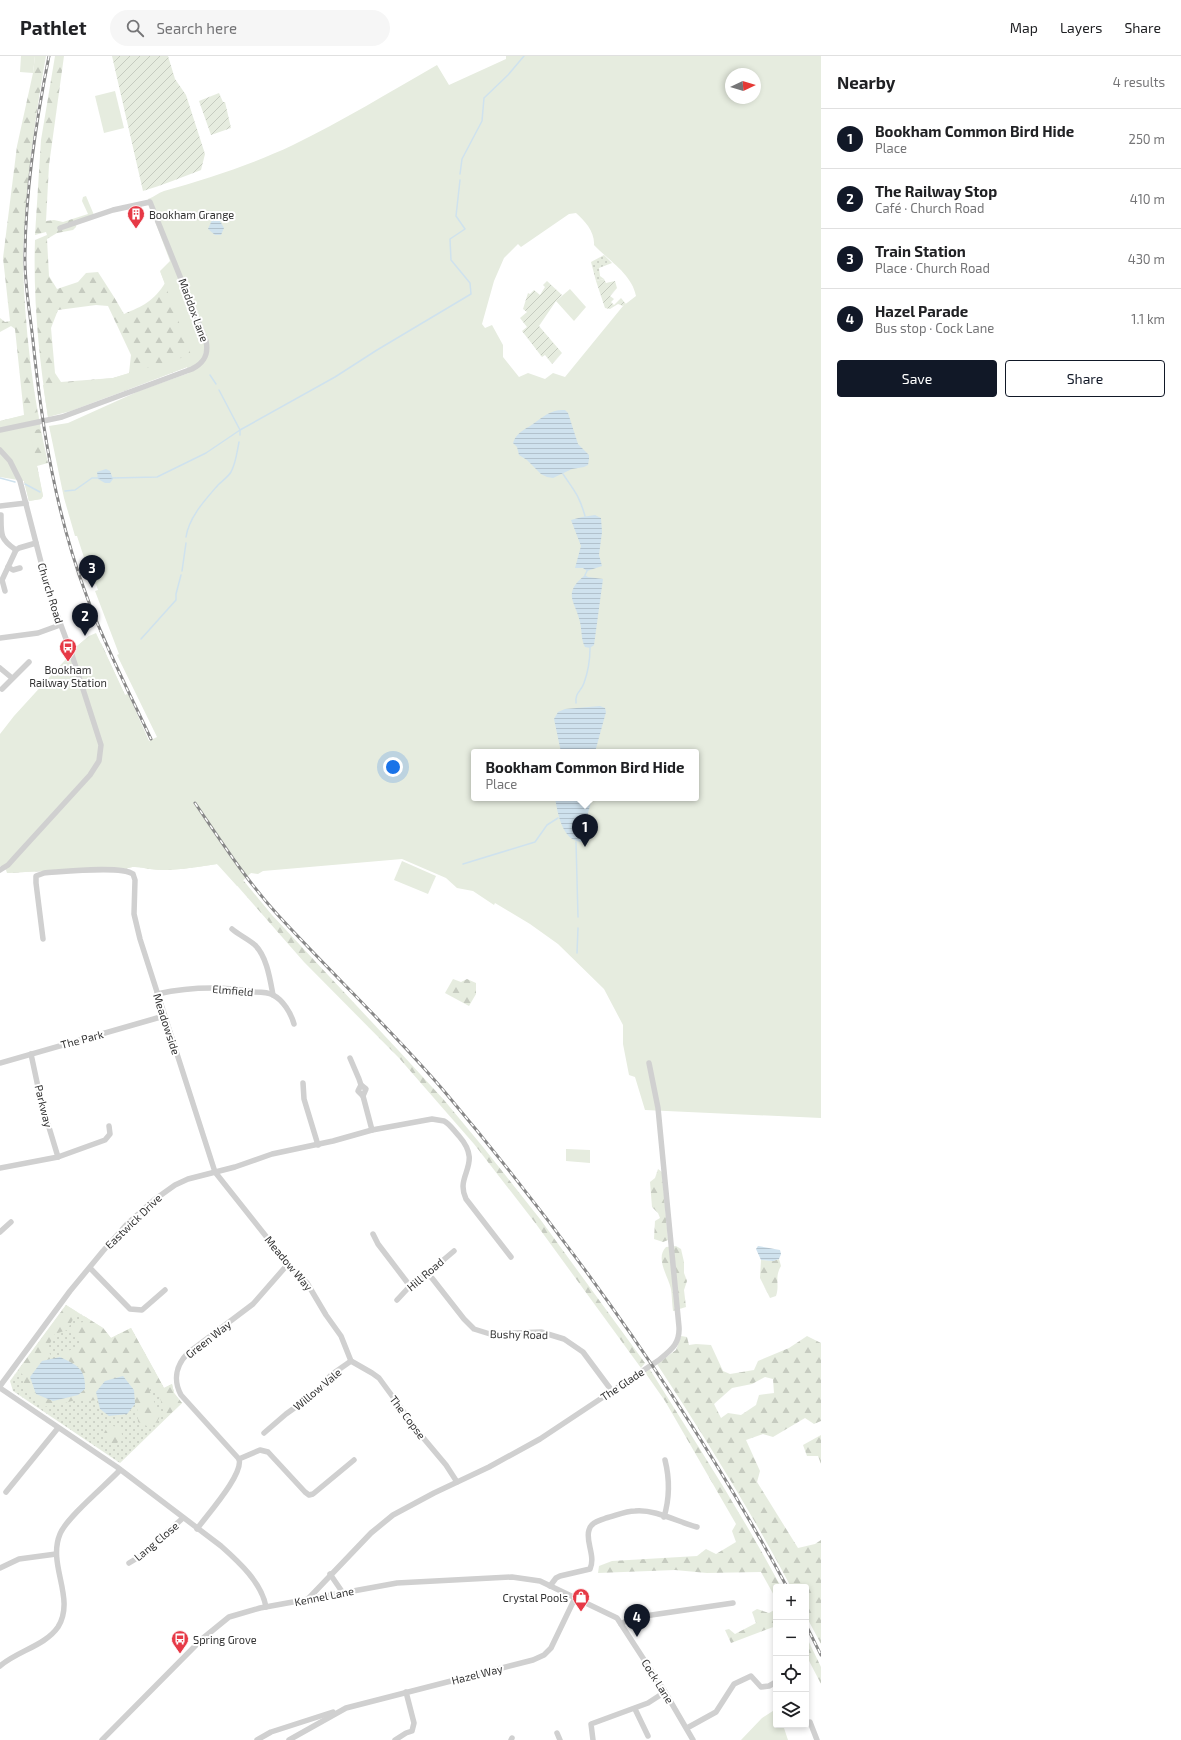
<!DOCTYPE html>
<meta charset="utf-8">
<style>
body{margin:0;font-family:"Exo 2",sans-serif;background:#f6f6f6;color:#202124}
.controls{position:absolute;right:12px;bottom:12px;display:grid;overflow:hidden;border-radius:4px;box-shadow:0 2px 6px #0003}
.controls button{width:36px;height:36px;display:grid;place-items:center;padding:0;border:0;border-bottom:1px solid #e0e0e0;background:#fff;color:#202124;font:20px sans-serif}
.compass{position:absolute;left:725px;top:12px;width:36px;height:36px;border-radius:50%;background:#fff;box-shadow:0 2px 6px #0003;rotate:86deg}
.you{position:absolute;left:393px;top:711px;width:14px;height:14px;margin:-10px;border:3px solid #fff;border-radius:50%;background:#1a73e8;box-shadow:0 0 0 6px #1a73e833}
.badge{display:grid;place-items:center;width:26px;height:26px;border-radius:50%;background:#111827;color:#fff;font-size:13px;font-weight:700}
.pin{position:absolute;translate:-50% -33px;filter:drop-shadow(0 1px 2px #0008)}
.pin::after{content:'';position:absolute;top:21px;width:14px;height:12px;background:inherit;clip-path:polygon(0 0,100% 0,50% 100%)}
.popup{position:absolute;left:471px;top:693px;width:228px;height:52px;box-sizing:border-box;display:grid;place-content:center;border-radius:4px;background:#fff;filter:drop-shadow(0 1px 3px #0005);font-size:13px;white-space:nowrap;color:#757577}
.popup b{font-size:15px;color:#202124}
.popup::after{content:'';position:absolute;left:50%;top:100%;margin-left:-8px;border:8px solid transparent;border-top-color:#fff}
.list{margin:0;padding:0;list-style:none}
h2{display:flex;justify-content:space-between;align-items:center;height:52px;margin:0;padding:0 16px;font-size:17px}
h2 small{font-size:13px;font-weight:400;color:#757577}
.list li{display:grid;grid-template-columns:26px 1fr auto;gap:12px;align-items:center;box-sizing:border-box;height:60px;padding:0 16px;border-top:1px solid #e0e0e0}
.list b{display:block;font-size:15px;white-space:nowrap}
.list p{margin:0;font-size:13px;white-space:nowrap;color:#757577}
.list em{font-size:13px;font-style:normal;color:#757577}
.actions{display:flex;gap:8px;padding:12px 16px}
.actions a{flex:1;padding:9px 0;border:1px solid #111827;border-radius:4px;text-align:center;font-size:14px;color:#111827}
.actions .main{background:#111827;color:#fff}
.icon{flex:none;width:22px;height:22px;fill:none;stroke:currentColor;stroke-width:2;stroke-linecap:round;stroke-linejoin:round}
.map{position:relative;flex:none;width:821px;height:1684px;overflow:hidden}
header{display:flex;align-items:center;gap:24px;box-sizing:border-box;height:56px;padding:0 20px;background:#fff;border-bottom:1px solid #e0e0e0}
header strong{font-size:19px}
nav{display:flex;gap:22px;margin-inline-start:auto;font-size:14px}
.search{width:280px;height:36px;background:#f6f6f6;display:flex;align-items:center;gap:10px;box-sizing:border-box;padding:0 14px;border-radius:22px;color:#757577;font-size:15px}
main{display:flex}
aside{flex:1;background:#fff}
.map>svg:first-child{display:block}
.grass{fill:url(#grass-dots)}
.forest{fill:url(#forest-firs);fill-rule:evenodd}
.park{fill:#e6ecdf;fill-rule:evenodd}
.garden{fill:url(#garden-furrows)}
.water{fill:url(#water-rules)}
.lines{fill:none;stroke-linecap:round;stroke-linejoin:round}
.stream{stroke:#cfe2ee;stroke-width:1.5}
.minor{stroke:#d0d0d0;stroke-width:5.5}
.rail-casing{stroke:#888;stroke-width:3}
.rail{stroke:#fff;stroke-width:1.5;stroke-dasharray:4.5;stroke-linecap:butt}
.labels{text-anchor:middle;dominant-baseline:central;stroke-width:4;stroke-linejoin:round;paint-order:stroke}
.poi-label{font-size:11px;fill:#333;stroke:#fff;text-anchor:start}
.street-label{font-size:11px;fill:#333;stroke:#fff}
</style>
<header>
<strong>Pathlet</strong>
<div class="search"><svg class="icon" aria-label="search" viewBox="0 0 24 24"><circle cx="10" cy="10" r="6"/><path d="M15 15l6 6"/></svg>Search here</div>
<nav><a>Map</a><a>Layers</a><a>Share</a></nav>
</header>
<main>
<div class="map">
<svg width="821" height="1684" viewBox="0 0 821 1684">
<defs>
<pattern id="grass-dots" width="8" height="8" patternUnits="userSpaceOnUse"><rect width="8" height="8" fill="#e6ecdf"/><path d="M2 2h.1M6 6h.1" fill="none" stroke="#c6cbc0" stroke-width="1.8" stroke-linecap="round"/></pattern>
<pattern id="forest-firs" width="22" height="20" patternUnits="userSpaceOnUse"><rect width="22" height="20" fill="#e6ecdf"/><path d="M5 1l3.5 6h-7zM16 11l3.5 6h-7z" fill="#c6cbc0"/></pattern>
<pattern id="garden-furrows" width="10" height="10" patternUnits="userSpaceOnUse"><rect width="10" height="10" fill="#e6ecdf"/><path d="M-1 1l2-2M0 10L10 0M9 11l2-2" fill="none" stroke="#c6cbc0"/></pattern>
<pattern id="water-rules" width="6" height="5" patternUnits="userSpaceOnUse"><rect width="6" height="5" fill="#cfe2ee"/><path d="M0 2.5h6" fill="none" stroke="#b2c2cd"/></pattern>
</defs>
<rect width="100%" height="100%" fill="#fff"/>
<g class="grass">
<polygon points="604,199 612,207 599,212 600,220 604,223 596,225 591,206"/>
<polygon points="66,1249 103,1272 111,1282 131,1272 164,1332 172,1328 174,1337 182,1347 120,1407 13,1335 10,1325"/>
</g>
<g class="forest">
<path d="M 35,0 L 46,0 C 37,50 30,100 26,151 C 25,168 23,185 23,202 C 24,269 33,342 48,407 L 37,410 L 43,440 L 41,443 L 29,445 L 24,425 L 0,365 L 24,359 L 15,273 L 11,270 L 0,276 L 0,262 L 5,266 L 10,265 L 3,202 L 17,90 L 33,17 Z"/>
<path d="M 55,0 L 64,0 L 49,109 L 46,165 L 54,164 L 63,166 L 88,158 L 82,145 L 83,141 L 86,140 L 94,159 L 77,165 L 76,171 L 73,174 L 57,177 L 47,183 L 49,220 L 57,233 L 78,226 L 86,217 L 98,216 L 114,241 L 124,258 C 143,250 154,245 165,227 L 160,215 L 203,284 L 187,311 L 116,338 L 48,361 C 39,302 33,244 35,184 L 47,179 L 46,176 L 35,179 L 41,84 ZM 96,249 L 108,250 L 131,299 L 129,317 L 113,322 L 61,326 L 55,317 L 51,272 L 58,254 Z"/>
<path d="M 89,580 L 96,589 L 101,587 L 125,639 L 128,638 L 149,686 L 234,813 L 272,859 L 398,994 L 444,1044 L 483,1091 L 540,1163 L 645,1307 L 641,1312 L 536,1168 L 474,1088 L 399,1002 L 304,906 L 219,809 L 217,808 C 195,811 172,816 150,813 C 143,812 133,809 126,813 L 98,812 L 7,817 L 98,714 L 74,594 L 76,591 Z"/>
<polygon points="453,923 461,926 467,923 476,927 476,938 469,950 445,937"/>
<polygon points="658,1113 662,1116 668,1184 663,1186 654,1183 655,1165 660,1162 658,1157 652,1151 650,1126 655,1122"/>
<path d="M 676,1190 L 681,1193 L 684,1206 L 684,1217 L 687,1225 L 684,1234 L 686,1251 L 673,1255 C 672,1247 672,1240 671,1233 C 668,1220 655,1202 666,1191 Z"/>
<path d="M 779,1203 L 781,1210 C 774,1222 780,1228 776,1240 L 770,1242 L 760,1222 L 761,1204 L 773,1205 Z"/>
<path d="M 66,1249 L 77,1256 L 67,1274 L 55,1278 L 47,1293 L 53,1303 L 42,1305 L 79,1311 L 60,1301 L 66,1295 L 79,1292 L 80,1284 L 71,1276 L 76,1267 L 84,1266 L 84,1260 L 103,1272 L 111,1282 L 131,1272 L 164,1332 L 172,1328 L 174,1337 L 182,1347 L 167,1361 L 164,1360 C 162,1347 161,1337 149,1329 C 149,1341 161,1355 160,1360 C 159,1363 156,1367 155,1369 L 147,1370 L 138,1366 L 137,1348 L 135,1348 L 133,1334 L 96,1336 L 98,1344 L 87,1345 L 82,1342 L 65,1347 L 43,1351 C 30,1341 23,1336 23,1319 L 18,1314 Z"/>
<path d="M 681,1280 L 687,1281 L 689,1289 L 696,1288 L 711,1289 L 723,1315 L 730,1318 L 754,1314 L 758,1305 L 789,1292 L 807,1280 L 821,1287 L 821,1365 L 814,1368 L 805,1362 L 773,1381 L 763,1378 L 746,1384 L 760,1415 L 757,1426 L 798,1492 L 815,1488 L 821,1484 L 821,1588 L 806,1560 L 806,1531 L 791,1531 C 750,1454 705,1381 657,1308 L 676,1294 ZM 765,1321 L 773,1323 L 774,1337 L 759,1339 L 756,1349 L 741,1359 L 728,1357 L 721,1362 L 714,1348 L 732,1332 L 752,1328 Z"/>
<path d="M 649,1312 C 694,1384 741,1456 781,1531 L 776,1531 L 776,1543 L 761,1516 L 707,1517 L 675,1514 L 598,1517 L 599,1510 L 612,1505 L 697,1500 L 706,1493 L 716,1498 L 736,1486 L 732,1475 L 736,1468 L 665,1345 L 644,1315 Z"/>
<circle cx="113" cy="1379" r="9"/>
<polygon points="821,1379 821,1408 818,1400 807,1400 803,1389"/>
<polygon points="757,1553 769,1557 776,1553 776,1570 731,1587 725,1574 729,1573 735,1578 756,1567 752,1556"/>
<polygon points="806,1580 821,1611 821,1628 806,1599"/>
</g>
<g class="park">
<polygon points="21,0 35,0 33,17 20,16"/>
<path d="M 506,0 L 821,0 L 821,1062 L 645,1054 L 635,1021 L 629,1019 L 623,988 L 623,969 L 604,933 L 558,888 L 530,868 L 495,847 L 494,849 L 473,835 L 457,832 L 446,822 L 402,803 L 263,815 L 258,818 L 251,817 L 237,830 L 217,808 C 195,811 172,816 150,813 C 143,812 133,809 126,813 L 98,812 L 7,817 L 6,814 L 0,810 L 0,678 L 14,660 L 66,603 L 75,597 L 76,591 L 89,580 L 96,577 L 125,639 L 128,638 L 149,685 L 157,681 L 117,599 L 119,598 L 95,535 L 98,534 L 96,528 L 93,529 L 77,480 L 75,480 L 64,442 L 49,370 L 68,367 L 139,335 L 189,317 L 187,311 L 71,355 L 48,361 L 43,329 L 113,322 L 191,299 L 160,215 L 170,205 L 148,147 L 148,143 C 154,141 158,137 164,135 C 207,123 253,108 293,89 C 342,65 390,36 437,9 L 449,29 L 506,3 ZM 731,18 L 755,18 L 755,42 L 731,42 ZM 576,157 C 585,165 595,176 594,189 C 608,204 632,218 636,240 L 623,250 L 565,321 L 553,317 L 545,323 L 528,317 L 519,321 L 503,301 L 503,289 L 492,269 L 485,272 L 482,268 L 494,225 L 504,202 L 518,188 L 521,191 L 569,158 ZM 474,696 L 696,696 L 696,742 L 474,742 Z"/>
<polygon points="115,35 124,72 104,77 95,40"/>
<polygon points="570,233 586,251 574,265 556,245"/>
<polygon points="38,356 40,373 30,375 43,440 41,443 29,445 24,425 0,421 0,365"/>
<polygon points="402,805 436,820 428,838 394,824"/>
<polygon points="566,1093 590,1094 590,1107 566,1105"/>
<polygon points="776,1653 776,1669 783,1669 788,1684 741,1684 762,1662"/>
</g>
<g class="garden">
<path d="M 112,0 L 168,0 L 175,23 L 186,39 L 205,98 L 201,114 C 182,121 163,129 143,135 Z"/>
<polygon points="219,37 223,46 225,46 231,72 211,79 199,45"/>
<polygon points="604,223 606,227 615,225 617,232 610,240 614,243 611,246 614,249 621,242 626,248 623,250 618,248 610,253 605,252 596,225"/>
<polygon points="547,225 562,239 556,245 539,270 562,297 552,308 545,299 542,301 522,275 527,271 520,262 527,256 523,253 528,237 530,238 534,234 540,239 545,231 543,229"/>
</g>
<g class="water">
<polygon points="212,164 220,165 224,172 221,179 215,179 208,173"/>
<path d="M 565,354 L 568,357 L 578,388 L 589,399 L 589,403 L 588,409 L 584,411 L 572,413 L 553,422 L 547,421 L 541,418 L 527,404 L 519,399 L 517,391 L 513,387 C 516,377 524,374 533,368 C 543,361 551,353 565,354 Z"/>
<polygon points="106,413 110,415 113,423 110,427 105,427 98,423 97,416"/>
<polygon points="595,459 601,462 602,476 599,499 602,510 587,515 583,512 575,512 581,490 571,464 582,461"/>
<path d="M 585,519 L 588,521 L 603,523 L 594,589 L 590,592 L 585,591 C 581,584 582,575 580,566 C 575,544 562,538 585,519 Z"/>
<polygon points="600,650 605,652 606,656 595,696 561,696 554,663 558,656 565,653"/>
<path d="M 555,742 L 592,742 L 587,761 L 588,773 L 583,786 C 562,786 558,758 555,742 Z"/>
<polygon points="758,1190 780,1194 781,1198 779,1203 773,1205 761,1204 756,1193"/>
<path d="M 60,1301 C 76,1309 86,1312 85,1333 L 78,1339 L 53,1345 L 36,1338 L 30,1321 L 42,1305 Z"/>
<polygon points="123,1320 134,1334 135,1348 127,1358 109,1360 100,1353 96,1336 105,1325"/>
</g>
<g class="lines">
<g class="stream">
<polyline points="460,118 462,103 482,65 484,42 508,19 524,0"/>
<polyline points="210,319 216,328"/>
<polyline points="219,334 240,374 240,379"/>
<path d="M 563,418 C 575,436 579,439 585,460"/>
<polyline points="0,422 15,426"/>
<polyline points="112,422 157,421 206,397 240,374 335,321 377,294 471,238 470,227 451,204 450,183 465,173 456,160 460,124"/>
<polyline points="25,428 40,436"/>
<polyline points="65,435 75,434 92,422 99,422"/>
<path d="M 186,481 C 189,461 205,444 218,429 C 222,425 228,421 231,416 C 236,407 237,396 239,386"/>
<polyline points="182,515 186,487"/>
<polyline points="585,519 587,515"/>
<polyline points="141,583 176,544 176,538 181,519"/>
<path d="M 576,647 C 575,636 581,636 584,627 C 588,616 590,604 590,592"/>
<polyline points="576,786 578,861"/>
<polyline points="463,808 535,786 547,769 558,762"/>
<polyline points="577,897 578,872"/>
</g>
<g class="minor">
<path d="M 0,374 L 62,361 L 192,313 C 204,307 209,299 206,285 L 150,146 L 113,154 L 60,172"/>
<polyline points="0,394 10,405 20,425 49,537 72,599 101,689 99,705 90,719 17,799 8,809 0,814"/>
<polyline points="0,450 26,447"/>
<path d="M 1,459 C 1,479 0,483 16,494"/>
<polyline points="8,511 13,514 20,512"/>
<polyline points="5,535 2,524 16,494 19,492 36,487"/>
<polyline points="0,582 38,577 60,569"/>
<polyline points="0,612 12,622"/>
<polyline points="2,633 29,606"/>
<path d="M 232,873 C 239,879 248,883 255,889 C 267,901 270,923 273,939"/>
<path d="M 43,883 L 36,827 L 36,820 L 44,817 C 61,816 121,809 133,818 L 135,824 L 134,858 L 140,883 L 215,1116 L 288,1208 L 307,1227 L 326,1259 L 341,1280 L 351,1305 L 372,1317 L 379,1322 L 420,1378 L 446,1409 L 457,1426"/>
<path d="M 157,938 C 190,931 222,930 255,936 C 260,936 268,936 273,939 C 283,944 291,957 294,968"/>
<polyline points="31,998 41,1045 58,1101"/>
<polyline points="350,1002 359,1023 361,1029 358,1035 363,1040 372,1074"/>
<polyline points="0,1007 164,960"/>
<polyline points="303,1027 304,1043 318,1089"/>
<polyline points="361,1029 366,1033 363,1040"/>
<polyline points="0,1112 58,1101 105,1084 110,1078 109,1070"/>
<polyline points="0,1176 11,1166"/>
<polyline points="373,1178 378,1188 410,1230"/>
<polyline points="90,1212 130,1253 142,1254 165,1234"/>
<polyline points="428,1217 464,1263 474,1273 490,1278 541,1276 564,1283 583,1296 612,1335"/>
<polyline points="397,1244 410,1230 428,1217 454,1195"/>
<path d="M 0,1330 L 70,1235 L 103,1195 L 127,1168 L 154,1144 L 175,1129 L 188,1123 L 235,1111 L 272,1098 L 333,1085 L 372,1074 L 432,1063 L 444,1065 C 450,1068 454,1075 459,1080 C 484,1109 454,1118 466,1143 L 511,1201"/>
<path d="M 0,1332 L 117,1411 L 221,1490 C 239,1506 262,1527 266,1551"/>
<polyline points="264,1377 286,1358 314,1338 331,1319 351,1305"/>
<path d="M 239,1403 L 181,1339 C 173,1324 176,1309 188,1297 L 253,1248 L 288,1208"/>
<polyline points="239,1403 260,1394 268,1396 305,1436 309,1439 313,1438 354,1404"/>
<polyline points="6,1436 58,1372"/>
<path d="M 664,1461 C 670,1441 670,1424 665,1404"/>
<path d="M 197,1473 C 206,1460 244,1418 239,1403"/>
<polyline points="129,1507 139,1501 183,1462"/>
<polyline points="0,1512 19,1503 56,1498"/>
<polyline points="330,1518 343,1537"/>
<path d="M 550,1530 L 556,1522 L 560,1520 L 590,1513 C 596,1500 585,1485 589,1474 C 591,1466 599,1465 606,1462 C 615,1460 625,1455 635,1455 C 655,1453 678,1466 697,1471"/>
<path d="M 307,1544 L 371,1477 L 393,1459 L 434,1437 L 489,1411 L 540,1383 L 659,1304 C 671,1294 680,1288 679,1271 L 658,1052 L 649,1007"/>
<polyline points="621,1568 631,1562 733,1547"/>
<path d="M 0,1610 C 17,1595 45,1590 58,1571 C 76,1542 47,1509 60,1478 C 67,1461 106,1429 120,1414"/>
<polyline points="635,1653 648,1680"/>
<polyline points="810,1666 817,1684"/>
<polyline points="687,1672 716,1656 734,1628 751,1620 761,1631 769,1630 776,1626"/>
<polyline points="557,1677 560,1684"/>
<polyline points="102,1684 202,1583 229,1561 260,1552 397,1527 512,1521 540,1525 617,1562 665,1636 693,1684"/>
<polyline points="257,1684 271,1676 333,1656"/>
<polyline points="289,1684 346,1652 533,1604 544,1599 551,1592 575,1542"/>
<polyline points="395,1684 406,1677 412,1675 414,1667 406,1636"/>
<polyline points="511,1684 512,1682"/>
<polyline points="593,1684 591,1668 648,1647 665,1636"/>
</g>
<g class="rail-casing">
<g id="rail">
<path d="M 49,0 C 36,65 26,130 25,197 C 24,226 30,256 33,285 C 42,372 56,459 87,541 C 105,590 129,636 151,683"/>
<path d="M 195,747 C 221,785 246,824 277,858 C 332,918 391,973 444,1035 C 574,1189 691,1354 787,1531"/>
<polyline points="806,1569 821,1599"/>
</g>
</g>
<use href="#rail" class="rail"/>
</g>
<defs>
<g id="building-pin" transform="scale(0.9)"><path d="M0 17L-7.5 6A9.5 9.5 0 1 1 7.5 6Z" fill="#e63946" stroke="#fff"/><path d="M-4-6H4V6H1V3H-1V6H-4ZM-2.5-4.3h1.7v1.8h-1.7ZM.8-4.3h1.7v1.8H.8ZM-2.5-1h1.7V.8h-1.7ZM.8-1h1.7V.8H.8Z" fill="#fff"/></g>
<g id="bus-pin" transform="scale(0.9)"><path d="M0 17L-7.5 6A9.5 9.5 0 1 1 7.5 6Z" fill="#e63946" stroke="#fff"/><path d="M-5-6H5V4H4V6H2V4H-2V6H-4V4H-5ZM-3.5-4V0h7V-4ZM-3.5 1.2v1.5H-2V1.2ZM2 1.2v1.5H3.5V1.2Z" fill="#fff"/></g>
<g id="shop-pin" transform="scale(0.9)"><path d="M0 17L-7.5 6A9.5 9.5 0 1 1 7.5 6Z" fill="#e63946" stroke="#fff"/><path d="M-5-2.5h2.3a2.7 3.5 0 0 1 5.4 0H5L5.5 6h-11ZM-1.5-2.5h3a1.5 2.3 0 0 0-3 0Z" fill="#fff"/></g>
</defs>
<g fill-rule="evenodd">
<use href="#building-pin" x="136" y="158"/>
<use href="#bus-pin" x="68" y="591"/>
<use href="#shop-pin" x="581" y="1541"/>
<use href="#bus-pin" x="180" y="1583"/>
</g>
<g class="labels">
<g class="poi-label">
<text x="149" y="158">Bookham Grange</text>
<text x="68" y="613" text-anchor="middle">Bookham<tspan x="68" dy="13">Railway Station</tspan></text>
<text x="568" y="1541" text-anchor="end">Crystal Pools</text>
<text x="193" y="1583">Spring Grove</text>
</g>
<g class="street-label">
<text transform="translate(194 254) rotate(70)">Maddox Lane</text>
<text transform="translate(51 537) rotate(73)">Church Road</text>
<text transform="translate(233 934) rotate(5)">Elmfield</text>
<text transform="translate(167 968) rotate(72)">Meadowside</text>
<text transform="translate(82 983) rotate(-15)">The Park</text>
<text transform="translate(44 1050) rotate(76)">Parkway</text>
<text transform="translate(133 1165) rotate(-44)">Eastwick Drive</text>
<text transform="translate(289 1207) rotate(50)">Meadow Way</text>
<text transform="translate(425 1218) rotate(-40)">Hill Road</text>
<text transform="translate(519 1278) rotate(1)">Bushy Road</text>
<text transform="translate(208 1283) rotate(-38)">Green Way</text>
<text transform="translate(622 1328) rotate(-34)">The Glade</text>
<text transform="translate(317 1333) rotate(-40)">Willow Vale</text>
<text transform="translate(408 1361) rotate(53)">The Copse</text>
<text transform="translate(156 1485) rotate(-40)">Lang Close</text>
<text transform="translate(324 1540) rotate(-11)">Kennel Lane</text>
<text transform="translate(477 1618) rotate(-14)">Hazel Way</text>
<text transform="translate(658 1625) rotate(58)">Cock Lane</text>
</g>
</g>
</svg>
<div class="controls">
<button>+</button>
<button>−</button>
<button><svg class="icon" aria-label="locate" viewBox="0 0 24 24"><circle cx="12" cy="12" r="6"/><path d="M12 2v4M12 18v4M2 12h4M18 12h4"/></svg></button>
<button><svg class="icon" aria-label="layers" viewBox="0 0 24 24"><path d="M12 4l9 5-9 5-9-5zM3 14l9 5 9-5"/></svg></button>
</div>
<svg class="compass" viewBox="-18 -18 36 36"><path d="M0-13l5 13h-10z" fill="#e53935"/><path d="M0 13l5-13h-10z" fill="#757577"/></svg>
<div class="you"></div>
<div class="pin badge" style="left:585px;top:791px">1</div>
<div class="popup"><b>Bookham Common Bird Hide</b>Place</div>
<div class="pin badge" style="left:85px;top:580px">2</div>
<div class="pin badge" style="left:92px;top:532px">3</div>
<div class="pin badge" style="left:637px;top:1581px">4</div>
</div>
<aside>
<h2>Nearby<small>4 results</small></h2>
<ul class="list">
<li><span class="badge">1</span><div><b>Bookham Common Bird Hide</b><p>Place</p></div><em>250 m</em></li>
<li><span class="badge">2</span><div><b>The Railway Stop</b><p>Café · Church Road</p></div><em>410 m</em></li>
<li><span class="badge">3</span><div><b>Train Station</b><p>Place · Church Road</p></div><em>430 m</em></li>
<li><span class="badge">4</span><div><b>Hazel Parade</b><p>Bus stop · Cock Lane</p></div><em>1.1 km</em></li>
</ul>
<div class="actions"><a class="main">Save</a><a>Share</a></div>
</aside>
</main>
